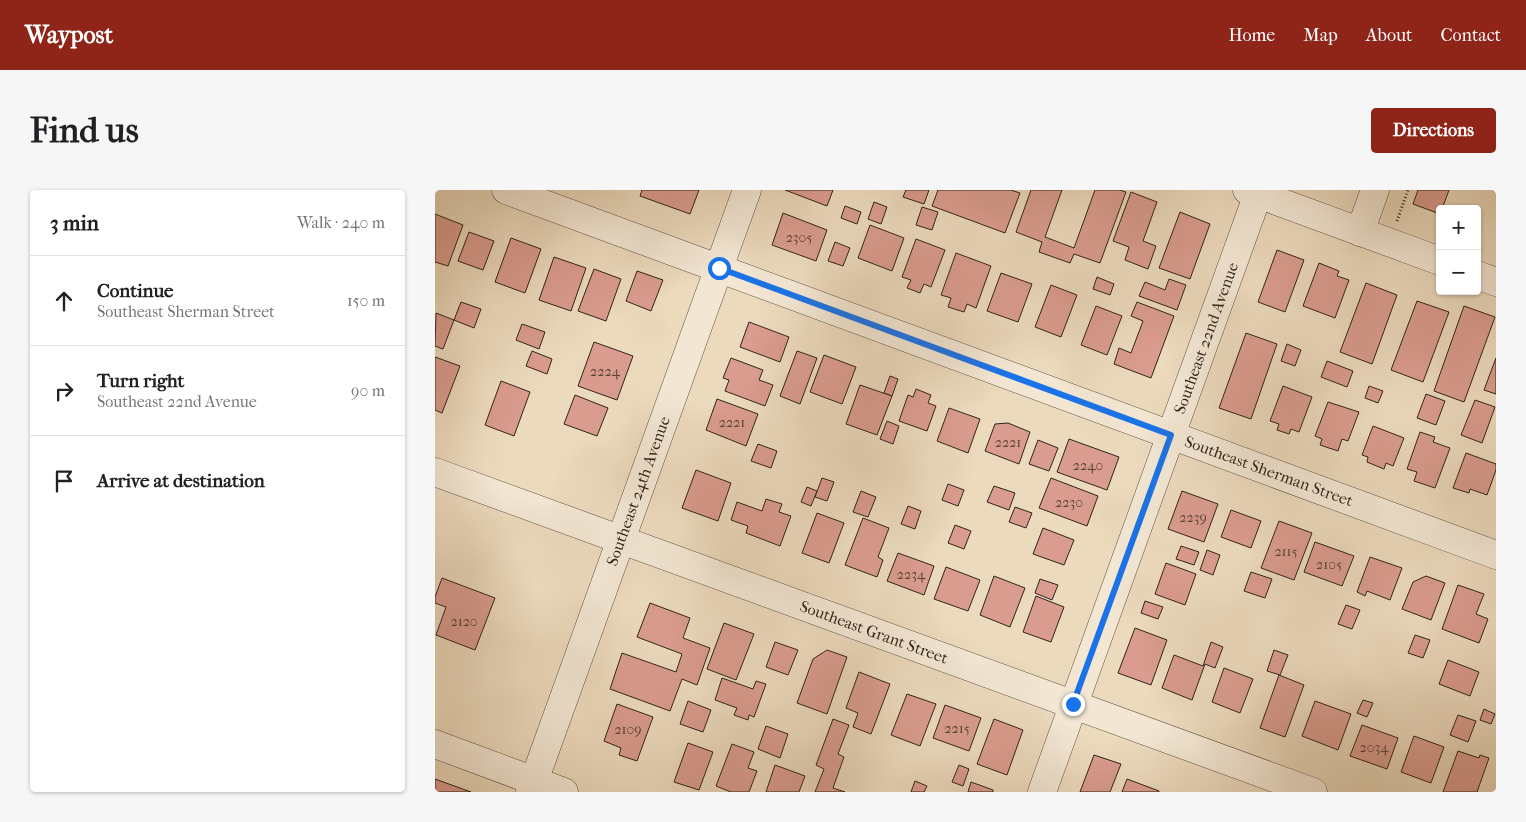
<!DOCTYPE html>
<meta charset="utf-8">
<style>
body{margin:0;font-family:"IM FELL French Canon",serif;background:#f6f6f6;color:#202124}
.controls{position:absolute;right:15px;top:15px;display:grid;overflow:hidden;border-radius:5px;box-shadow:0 1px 4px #0004}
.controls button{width:45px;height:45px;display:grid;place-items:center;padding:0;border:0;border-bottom:1px solid #e0e0e0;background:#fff;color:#202124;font:25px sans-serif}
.stop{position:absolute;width:15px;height:15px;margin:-11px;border:4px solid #1a73e8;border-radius:50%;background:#fff}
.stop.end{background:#1a73e8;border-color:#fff;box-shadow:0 1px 5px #0008}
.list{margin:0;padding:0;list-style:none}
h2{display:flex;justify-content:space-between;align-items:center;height:65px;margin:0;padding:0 20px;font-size:21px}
h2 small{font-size:16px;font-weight:400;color:#757577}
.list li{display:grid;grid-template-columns:32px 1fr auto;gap:15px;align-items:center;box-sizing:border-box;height:90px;padding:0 20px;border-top:1px solid #e0e0e0}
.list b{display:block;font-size:19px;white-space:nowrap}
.list p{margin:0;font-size:16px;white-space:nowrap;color:#757577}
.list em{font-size:16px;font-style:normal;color:#757577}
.icon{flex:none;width:28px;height:28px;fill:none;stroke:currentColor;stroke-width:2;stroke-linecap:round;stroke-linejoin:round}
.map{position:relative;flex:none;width:1061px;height:602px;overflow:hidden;border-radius:5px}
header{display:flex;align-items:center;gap:30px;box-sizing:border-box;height:70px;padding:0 25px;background:#8f2418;color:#fff}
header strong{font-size:24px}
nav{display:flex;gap:28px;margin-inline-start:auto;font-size:18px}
.intro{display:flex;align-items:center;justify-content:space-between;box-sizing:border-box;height:120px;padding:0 30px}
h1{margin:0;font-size:35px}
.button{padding:12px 22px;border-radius:5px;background:#8f2418;color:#fff;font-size:18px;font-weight:700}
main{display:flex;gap:30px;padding:0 30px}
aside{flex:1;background:#fff;border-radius:5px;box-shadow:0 1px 4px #0004}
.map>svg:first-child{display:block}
.building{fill:#da9c8e;stroke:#30231c}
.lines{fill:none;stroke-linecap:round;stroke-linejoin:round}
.minor-casing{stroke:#5f5144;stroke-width:29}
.path{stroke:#30231c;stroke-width:3;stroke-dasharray:1 2.5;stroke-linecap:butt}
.minor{stroke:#f3e7d4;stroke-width:28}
.route{stroke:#1a73e8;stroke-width:6}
.labels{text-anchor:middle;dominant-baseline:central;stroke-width:4;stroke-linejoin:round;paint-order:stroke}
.number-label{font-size:14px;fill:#5a4138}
.street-label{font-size:16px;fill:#30231c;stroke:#f3e7d4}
</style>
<header>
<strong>Waypost</strong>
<nav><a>Home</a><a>Map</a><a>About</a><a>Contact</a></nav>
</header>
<div class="intro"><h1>Find us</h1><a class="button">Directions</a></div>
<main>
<aside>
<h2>3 min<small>Walk · 240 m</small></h2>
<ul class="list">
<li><svg class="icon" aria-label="ahead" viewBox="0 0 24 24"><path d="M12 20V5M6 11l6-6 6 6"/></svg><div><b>Continue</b><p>Southeast Sherman Street</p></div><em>150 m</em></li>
<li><svg class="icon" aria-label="right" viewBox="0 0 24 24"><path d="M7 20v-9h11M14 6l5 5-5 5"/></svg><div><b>Turn right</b><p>Southeast 22nd Avenue</p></div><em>90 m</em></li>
<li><svg class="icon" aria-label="arrive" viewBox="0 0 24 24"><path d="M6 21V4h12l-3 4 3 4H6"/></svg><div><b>Arrive at destination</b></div></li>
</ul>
</aside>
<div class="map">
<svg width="1061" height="602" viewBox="0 0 1061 602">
<rect width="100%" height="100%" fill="#ecdabd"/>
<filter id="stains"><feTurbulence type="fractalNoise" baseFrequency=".004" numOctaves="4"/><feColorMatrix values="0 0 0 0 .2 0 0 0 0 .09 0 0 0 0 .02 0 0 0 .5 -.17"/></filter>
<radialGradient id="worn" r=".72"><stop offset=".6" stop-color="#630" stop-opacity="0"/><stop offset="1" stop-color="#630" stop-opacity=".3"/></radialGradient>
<g class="building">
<polygon points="207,0 264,0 255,24 205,6"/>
<polygon points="350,0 398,0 392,16"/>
<polygon points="471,0 494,0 489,14 468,7"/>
<polygon points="503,0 576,0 585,3 570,43 497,16"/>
<polygon points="596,0 627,0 610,47 639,58 660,0 685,0 691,2 665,73 639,64 635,73 604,62 607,52 581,42"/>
<polygon points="983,0 1014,0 1007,19 1005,19 1005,24 978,14"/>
<polygon points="696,2 722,12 708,51 721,56 713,79 690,70 694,57 678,51"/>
<polygon points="439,12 452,17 446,34 433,29"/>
<polygon points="410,16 426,22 422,34 406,28"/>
<polygon points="487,17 503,22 497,40 481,35"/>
<polygon points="745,22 775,34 755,89 724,78"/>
<polygon points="348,23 392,40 381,71 337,55"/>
<polygon points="0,24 28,35 13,76 0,72"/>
<polygon points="435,35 469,48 457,81 423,68"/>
<polygon points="34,42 59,51 48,80 23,71"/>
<polygon points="76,48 106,59 90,103 60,92"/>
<polygon points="481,49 510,60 496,97 489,94 485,103 472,98 476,90 467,87"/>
<polygon points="400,52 415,58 408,76 393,71"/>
<polygon points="842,60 869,70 850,122 823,112"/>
<polygon points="521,63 556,76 541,118 532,114 529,122 513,117 516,108 506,105"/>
<polygon points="119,67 151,78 136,121 104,110"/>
<polygon points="884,73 904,81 902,86 914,90 900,128 868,116"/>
<polygon points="159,79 186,89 171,131 143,121"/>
<polygon points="202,81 228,90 216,121 191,111"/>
<polygon points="566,83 597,94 583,132 552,121"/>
<polygon points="662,87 679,94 675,105 658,99"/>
<polygon points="734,89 751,95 742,120 704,106 710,92 730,100"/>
<polygon points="931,93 962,105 937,174 905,162"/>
<polygon points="616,95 642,105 626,147 600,137"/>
<polygon points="982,111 1014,122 988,192 956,180"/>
<polygon points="26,112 46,119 39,138 19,130"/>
<polygon points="702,112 739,126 716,188 679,174 684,158 696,163 708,131 696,126"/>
<polygon points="661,116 687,126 672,165 646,155"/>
<polygon points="1029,116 1060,127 1029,212 999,201"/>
<polygon points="1,123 19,130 8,159 0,156"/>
<polygon points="314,132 354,147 345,172 305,157"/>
<polygon points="87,134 110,142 104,159 81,150"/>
<polygon points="811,143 842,154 816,229 784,218"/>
<polygon points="159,152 198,166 182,210 143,196"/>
<polygon points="852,154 866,160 860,176 846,171"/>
<polygon points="97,161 117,169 112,184 91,176"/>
<polygon points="362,161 382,168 365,214 345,206"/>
<polygon points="389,165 421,177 407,214 375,202"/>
<polygon points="0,167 25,176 7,223 0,220"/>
<polygon points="296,168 328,180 324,190 338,195 330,216 290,201 294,190 288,188"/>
<polygon points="1061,168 1061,204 1049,200"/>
<polygon points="892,171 918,181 912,197 886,187"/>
<polygon points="455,186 463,189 457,206 449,203"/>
<polygon points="66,191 95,202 79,246 50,235"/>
<polygon points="425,195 457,206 442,245 411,234"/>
<polygon points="848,196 877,207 864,242 856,239 854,244 842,240 844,234 835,231"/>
<polygon points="934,196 948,201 943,213 930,208"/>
<polygon points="481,199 496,205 493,213 501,216 492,241 464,231 473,205 478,207"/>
<polygon points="991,204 1010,211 1001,235 982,228"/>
<polygon points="140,205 173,218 162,246 129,234"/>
<polygon points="282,209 323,224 311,256 271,240"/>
<polygon points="1040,210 1060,217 1047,253 1026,245"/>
<polygon points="893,212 924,222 913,251 907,249 903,261 885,255 887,249 880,246"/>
<polygon points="514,218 545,229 533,263 502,251"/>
<polygon points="452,231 464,236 458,254 445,249"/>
<polygon points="573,233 595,242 584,274 550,261 560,234"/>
<polygon points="938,236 969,248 958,276 951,273 949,279 932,272 933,267 927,265"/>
<polygon points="985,242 1000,247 998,252 1015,258 1000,298 979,291 982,282 972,279"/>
<polygon points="634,249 684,267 672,300 622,282"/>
<polygon points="603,250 623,258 614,281 594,274"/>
<polygon points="323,254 342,261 336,278 316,271"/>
<polygon points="1031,263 1061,274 1061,280 1052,305 1035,299 1034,303 1018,298"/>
<polygon points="261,280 296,293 283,331 247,318"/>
<polygon points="387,288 399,292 392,311 380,307"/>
<polygon points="616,288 663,306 652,336 604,318"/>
<polygon points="513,294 529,300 523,316 507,310"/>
<polygon points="559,296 580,303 574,320 552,312"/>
<polygon points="372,297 382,301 376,316 366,312"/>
<polygon points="426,301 441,307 433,327 418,322"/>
<polygon points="747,301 783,314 769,352 733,339"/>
<polygon points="331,309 347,314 344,322 356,326 345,356 311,343 313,336 296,330 302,312 327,321"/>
<polygon points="473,316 486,321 480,339 466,334"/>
<polygon points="580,317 597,323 591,338 574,332"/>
<polygon points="796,320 826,331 816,358 786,347"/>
<polygon points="382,323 409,333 394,373 367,363"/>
<polygon points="428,328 454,338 443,367 448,370 442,387 410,375"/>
<polygon points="844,331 877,343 859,390 826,378"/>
<polygon points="520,335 536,341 529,359 513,353"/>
<polygon points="608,338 639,350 629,375 598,364"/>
<polygon points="880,352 919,366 907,396 869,382"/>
<polygon points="746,356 764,362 759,375 741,369"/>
<polygon points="772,360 785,365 778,385 765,380"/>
<polygon points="463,363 499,376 489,405 452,391"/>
<polygon points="935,367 967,378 955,410 932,401 930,406 922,402"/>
<polygon points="731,373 761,384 750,415 720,404"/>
<polygon points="511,377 545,390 533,421 499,409"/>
<polygon points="816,382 837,389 830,408 809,401"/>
<polygon points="559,386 590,398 575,437 545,425"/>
<polygon points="991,386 1010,393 996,430 967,419 978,392"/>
<polygon points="7,388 60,408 40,460 1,445 11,417 0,413 0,407"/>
<polygon points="605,389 623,395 617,410 600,403"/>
<polygon points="1023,395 1049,404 1041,424 1053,429 1044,453 1007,439"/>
<polygon points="601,406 629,417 616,452 588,442"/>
<polygon points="710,411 728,417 723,429 706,423"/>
<polygon points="215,413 255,428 248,448 275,458 262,495 247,489 235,521 175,499 187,463 241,482 247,464 202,447"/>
<polygon points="911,415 925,420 917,439 903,434"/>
<polygon points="289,433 319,444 301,490 272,479"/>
<polygon points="700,438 732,450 716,495 683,483"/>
<polygon points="980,445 995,450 988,468 973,463"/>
<polygon points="340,452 363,460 353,485 331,477"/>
<polygon points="776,452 788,457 780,478 770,474 757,510 727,498 739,465 768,476"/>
<polygon points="392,460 412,467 392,524 362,513 378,469"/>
<polygon points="839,460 853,465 845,485 832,481"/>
<polygon points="1013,470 1044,482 1035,506 1004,494"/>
<polygon points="789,478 818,489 805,523 777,512"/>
<polygon points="424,482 455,494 436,544 418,537 423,523 411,518"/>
<polygon points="844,485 869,495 850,547 825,538"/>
<polygon points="287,488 318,499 321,491 331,494 319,527 314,525 313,530 299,525 302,518 280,510"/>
<polygon points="472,504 501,514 485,556 456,545"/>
<polygon points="928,510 938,513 932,527 922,523"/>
<polygon points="253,511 276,520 268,542 245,534"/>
<polygon points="880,511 916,524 903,560 867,546"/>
<polygon points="182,514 218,527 202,571 184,565 186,558 169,551"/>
<polygon points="510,515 546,528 534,561 498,548"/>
<polygon points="1049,519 1060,524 1056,534 1045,530"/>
<polygon points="1023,525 1041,531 1033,552 1015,545"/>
<polygon points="398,529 414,535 403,564 409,567 398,598 410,602 380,602 389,579 381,575"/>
<polygon points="559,529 588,540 572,585 542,574"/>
<polygon points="927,535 963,548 952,579 915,566"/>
<polygon points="331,536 353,544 345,568 323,559"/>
<polygon points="979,546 1009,557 996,593 966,582"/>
<polygon points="253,553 278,562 264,600 239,592"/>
<polygon points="297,554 319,562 313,578 322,581 314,602 296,602 281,596"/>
<polygon points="1023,561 1044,568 1045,565 1054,568 1042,602 1008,602"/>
<polygon points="659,565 686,574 675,602 645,602"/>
<polygon points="340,575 370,586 364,602 331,602"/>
<polygon points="524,575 534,579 528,596 517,592"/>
<polygon points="0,589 36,602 0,602"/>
<polygon points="692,589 724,601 724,602 687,602"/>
<polygon points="480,591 492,596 489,602 476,602"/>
<polygon points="536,592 558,600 558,602 533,602"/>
</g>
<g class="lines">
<g class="minor-casing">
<g id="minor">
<polyline points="71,0 1061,365"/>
<polyline points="812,0 1005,71"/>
<polyline points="925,42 940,0"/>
<polyline points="1042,85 1061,92"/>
<polyline points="0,282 878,602"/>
<polyline points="0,554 129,602"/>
<polyline points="95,602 312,0"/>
<polyline points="607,602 823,4"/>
</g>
</g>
<polyline class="path" points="962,31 973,0"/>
<use href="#minor" class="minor"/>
</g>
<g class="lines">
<polyline class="route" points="284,78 736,245 638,514"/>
</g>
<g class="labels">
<g class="number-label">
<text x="364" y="47">2305</text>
<text x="170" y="181">2224</text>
<text x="297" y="232">2221</text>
<text x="573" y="252">2221</text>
<text x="653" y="275">2240</text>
<text x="634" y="312">2230</text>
<text x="758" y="327">2239</text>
<text x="851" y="361">2115</text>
<text x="894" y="374">2105</text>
<text x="476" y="384">2234</text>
<text x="29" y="431">2120</text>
<text x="522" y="538">2215</text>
<text x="193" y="539">2109</text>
<text x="939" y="557">2034</text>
</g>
<g class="street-label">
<text transform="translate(771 148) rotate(-70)">Southeast 22nd Avenue</text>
<text transform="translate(834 281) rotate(20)">Southeast Sherman Street</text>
<text transform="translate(203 301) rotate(-70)">Southeast 24th Avenue</text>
<text transform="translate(439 442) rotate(20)">Southeast Grant Street</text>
</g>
</g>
<rect width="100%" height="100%" filter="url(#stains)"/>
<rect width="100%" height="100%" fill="url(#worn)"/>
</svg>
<div class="controls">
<button>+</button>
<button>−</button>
</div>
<div class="stop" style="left:284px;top:78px"></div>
<div class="stop end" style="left:638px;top:514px"></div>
</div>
</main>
